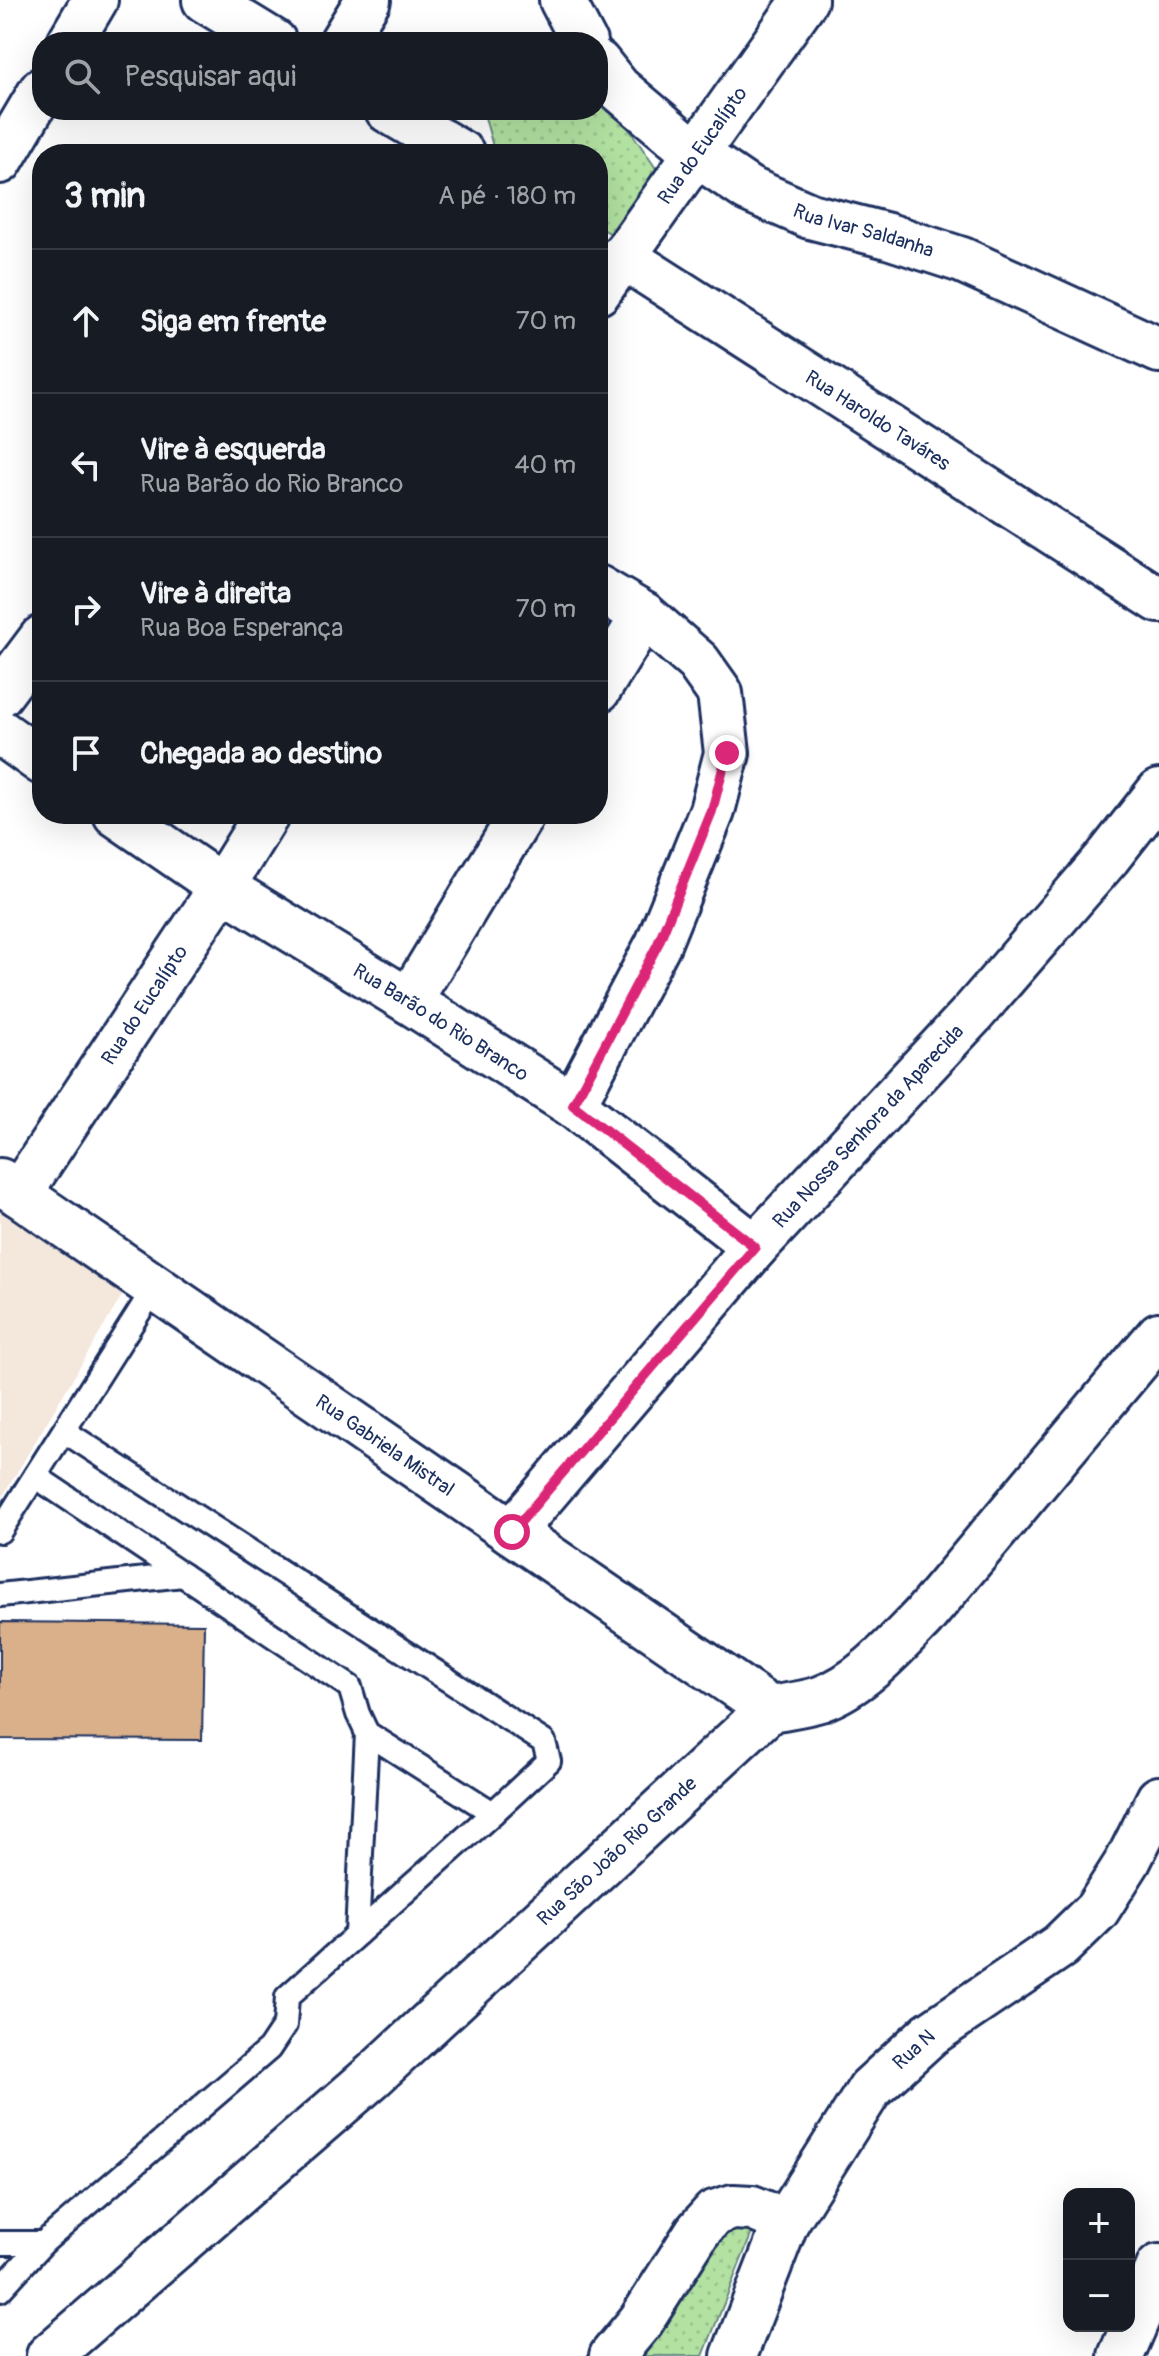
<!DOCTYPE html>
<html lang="pt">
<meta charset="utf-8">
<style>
body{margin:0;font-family:Pangolin,sans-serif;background:#20242c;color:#f1f3f6}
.controls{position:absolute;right:24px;bottom:24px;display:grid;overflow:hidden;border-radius:16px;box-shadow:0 8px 32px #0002}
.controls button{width:72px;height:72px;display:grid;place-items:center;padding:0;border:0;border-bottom:2px solid #363941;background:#171b24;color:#f1f3f6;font:40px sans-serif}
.stop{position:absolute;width:24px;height:24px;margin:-18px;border:6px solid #db2777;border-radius:50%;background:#fff}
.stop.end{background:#db2777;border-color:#fff;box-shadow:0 2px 8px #0008}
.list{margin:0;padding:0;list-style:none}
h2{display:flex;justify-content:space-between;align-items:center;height:104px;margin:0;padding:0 32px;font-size:34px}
h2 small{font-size:26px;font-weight:400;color:#9ea1a6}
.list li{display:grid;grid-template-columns:52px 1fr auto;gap:24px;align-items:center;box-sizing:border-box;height:144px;padding:0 32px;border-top:2px solid #363941}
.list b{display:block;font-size:30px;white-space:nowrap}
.list p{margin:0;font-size:26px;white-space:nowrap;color:#9ea1a6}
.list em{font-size:26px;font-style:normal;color:#9ea1a6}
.icon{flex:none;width:44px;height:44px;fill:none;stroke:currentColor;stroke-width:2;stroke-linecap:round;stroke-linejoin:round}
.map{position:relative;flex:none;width:1159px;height:2356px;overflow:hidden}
.search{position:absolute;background:#171b24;box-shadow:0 8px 32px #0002;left:32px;top:32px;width:576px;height:88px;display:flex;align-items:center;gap:20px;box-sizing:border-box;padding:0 28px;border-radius:32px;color:#9ea1a6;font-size:30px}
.panel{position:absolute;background:#171b24;box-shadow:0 8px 32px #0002;left:32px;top:144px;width:576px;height:680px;border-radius:32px}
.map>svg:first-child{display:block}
.built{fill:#f4e7dc}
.park{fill:url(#park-dots);stroke:#668880;stroke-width:2}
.building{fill:#d9b08a;stroke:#1b2f5e;stroke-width:2}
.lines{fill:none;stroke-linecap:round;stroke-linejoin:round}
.service-casing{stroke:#1b2f5e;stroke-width:28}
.minor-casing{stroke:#1b2f5e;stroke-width:50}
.tertiary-casing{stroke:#1b2f5e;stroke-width:50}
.service{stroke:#fff;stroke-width:22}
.minor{stroke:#fff;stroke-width:44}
.tertiary{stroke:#fff;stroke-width:44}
.route{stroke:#db2777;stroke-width:10}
.labels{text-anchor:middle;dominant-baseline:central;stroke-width:6;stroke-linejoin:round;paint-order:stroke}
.street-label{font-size:20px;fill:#1b2f5e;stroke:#fff}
</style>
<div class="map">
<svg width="1159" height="2356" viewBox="0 0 1159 2356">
<defs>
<pattern id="park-dots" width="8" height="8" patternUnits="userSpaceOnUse" patternTransform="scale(2)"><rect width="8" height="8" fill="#b2e1a1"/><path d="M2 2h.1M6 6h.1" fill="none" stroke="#98c18d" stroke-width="1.8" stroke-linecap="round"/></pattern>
</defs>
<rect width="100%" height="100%" fill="#fff"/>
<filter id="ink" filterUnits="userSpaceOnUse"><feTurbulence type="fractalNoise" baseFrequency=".0125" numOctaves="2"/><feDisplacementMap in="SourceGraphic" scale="16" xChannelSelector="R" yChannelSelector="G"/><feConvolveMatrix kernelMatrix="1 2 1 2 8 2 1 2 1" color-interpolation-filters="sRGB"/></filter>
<g filter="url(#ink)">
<polygon class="built" points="0,1210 126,1289 0,1501"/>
<g class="park">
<polygon points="598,83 657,170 611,234 598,226 598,154 495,154 483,110 598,110"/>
<polygon points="717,2225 755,2225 703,2356 632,2356"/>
</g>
<polygon class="building" points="0,1622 204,1624 202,1740 0,1739"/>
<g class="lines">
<g class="service-casing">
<g id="service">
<polyline points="35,1476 350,1687 358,1714 367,1733 493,1813 549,1761 544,1742 64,1431"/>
<polyline points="0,1531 155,1287"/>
<polyline points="0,1595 183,1575"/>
<polyline points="357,1934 367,1733"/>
<polyline points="0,2243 43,2243"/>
<polyline points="0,2290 43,2243 269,2049 285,2025 287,1997 493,1813"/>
</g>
</g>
<g class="minor-casing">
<g id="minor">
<polyline points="205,0 274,42"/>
<polyline points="562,0 584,42"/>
<polyline points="70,42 95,0"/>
<polyline points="342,42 368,0"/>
<path id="s1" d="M 598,63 L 618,88 L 695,153 L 748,189 L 810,216 L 888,236 L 962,260 L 1159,350"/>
<polyline points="388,110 462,154"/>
<polyline points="0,161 42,90"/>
<polyline points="598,690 644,615"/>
<polyline points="0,694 42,638"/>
<polyline points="0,732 42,762"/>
<path id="s2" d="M 116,814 L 222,887 L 409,1001 L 573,1105 L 755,1247"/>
<polyline points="409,1001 522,814"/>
<polyline points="573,1105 658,944 712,811 727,753 720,693 698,662 644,615 598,588"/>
<path id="s3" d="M 19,1194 L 770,1709"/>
<path id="s4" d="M 512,1532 L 755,1247 L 973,1013 L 1108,857 L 1159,792"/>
<path id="s5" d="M 49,2356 L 374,2075 L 770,1709 C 787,1706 804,1704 820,1699 C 860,1685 894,1647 923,1617 L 1159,1335"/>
<polyline points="612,2356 641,2321 698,2231 714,2213 733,2207 752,2208 786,2222"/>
<path id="s6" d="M 734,2356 L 786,2222 L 870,2089 L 930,2034 L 1060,1946 L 1097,1910 L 1128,1861 L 1159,1799"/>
</g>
</g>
<g class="tertiary-casing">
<g id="tertiary">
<path id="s7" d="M 622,256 L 1159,600"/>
<path id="s8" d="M 598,292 L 805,0"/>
<path id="s9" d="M 0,1181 L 19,1194 L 222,887 L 267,814"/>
<polyline points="1121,2356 1159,2267"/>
</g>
</g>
<use href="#service" class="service"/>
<use href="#minor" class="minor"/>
<use href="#tertiary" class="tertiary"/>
</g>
</g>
<g class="lines" filter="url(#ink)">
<polyline class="route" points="512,1532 755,1247 573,1105 658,944 712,811 727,753"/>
</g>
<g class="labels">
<g class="street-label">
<text stroke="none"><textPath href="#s8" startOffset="180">Rua do Eucalípto</textPath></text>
<text stroke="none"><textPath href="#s1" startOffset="320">Rua Ivar Saldanha</textPath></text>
<text stroke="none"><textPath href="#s7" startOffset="304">Rua Haroldo Taváres</textPath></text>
<text stroke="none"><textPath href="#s9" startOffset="250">Rua do Eucalípto</textPath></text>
<text stroke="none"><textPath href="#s2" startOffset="386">Rua Barão do Rio Branco</textPath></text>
<text stroke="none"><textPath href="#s4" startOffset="540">Rua Nossa Senhora da Aparecida</textPath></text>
<text stroke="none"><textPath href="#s3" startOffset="444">Rua Gabriela Mistral</textPath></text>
<text stroke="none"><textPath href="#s5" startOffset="760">Rua São João Rio Grande</textPath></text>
<text stroke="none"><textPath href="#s6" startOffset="360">Rua N</textPath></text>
</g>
</g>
</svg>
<div class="controls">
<button>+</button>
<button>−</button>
</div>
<div class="stop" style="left:512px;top:1532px"></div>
<div class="stop end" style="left:727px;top:753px"></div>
<div class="search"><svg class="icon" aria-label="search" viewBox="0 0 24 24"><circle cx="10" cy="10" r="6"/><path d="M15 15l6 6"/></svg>Pesquisar aqui</div>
<section class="panel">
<h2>3 min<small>A pé · 180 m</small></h2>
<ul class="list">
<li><svg class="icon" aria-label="ahead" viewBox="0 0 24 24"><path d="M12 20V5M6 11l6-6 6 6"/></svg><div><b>Siga em frente</b></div><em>70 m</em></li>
<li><svg class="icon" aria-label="left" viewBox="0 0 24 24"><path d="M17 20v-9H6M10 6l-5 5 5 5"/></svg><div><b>Vire à esquerda</b><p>Rua Barão do Rio Branco</p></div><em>40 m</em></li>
<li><svg class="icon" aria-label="right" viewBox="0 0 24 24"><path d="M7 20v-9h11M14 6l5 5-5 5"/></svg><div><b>Vire à direita</b><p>Rua Boa Esperança</p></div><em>70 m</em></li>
<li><svg class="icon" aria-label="arrive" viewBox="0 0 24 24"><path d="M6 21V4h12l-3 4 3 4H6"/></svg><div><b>Chegada ao destino</b></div></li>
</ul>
</section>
</div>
